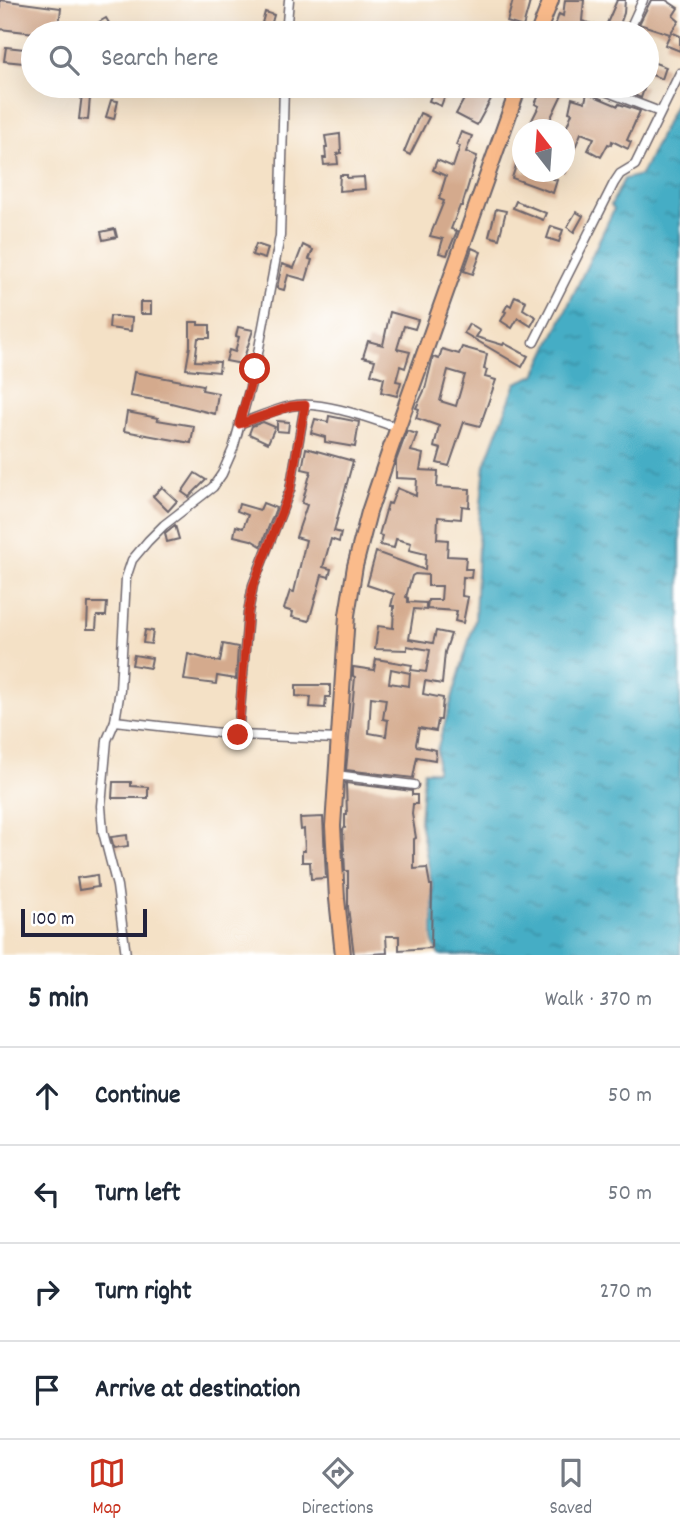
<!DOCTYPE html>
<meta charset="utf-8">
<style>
body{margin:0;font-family:Dekko,sans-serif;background:#f2f2f3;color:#1f2937}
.compass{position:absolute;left:512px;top:119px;width:63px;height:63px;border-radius:50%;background:#fff;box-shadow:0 7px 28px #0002;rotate:343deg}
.scale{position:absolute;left:21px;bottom:18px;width:126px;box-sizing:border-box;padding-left:7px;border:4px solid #22223b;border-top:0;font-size:19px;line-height:24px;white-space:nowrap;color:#22223b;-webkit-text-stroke:5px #fff;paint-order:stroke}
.stop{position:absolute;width:21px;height:21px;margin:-16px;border:5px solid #c8321e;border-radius:50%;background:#fff}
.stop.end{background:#c8321e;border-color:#fff;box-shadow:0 2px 7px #0008}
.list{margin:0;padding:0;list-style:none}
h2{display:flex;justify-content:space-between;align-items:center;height:91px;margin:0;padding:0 28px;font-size:30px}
h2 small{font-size:23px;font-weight:400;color:#747a83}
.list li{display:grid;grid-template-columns:46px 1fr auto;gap:21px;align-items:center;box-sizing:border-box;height:98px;padding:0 28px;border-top:2px solid #e0e1e3}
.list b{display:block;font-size:26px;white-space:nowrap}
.list em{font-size:23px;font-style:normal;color:#747a83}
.icon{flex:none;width:38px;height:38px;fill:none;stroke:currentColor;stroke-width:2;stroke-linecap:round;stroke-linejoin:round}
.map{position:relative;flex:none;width:680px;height:955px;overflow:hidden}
.search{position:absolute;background:#fff;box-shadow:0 7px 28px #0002;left:21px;right:21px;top:21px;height:77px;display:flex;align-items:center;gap:18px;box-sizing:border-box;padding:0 24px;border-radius:38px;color:#747a83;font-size:26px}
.sheet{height:483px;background:#fff}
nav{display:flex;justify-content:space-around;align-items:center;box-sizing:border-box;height:98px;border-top:2px solid #e0e1e3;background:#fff;font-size:19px;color:#747a83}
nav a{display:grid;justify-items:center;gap:4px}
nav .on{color:#c8321e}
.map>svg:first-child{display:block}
.water{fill:url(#water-ripples);stroke:#346880;stroke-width:2}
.building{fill:#d4aa8d;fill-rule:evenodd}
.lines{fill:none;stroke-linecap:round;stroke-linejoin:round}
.street-casing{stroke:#6c656c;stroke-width:11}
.highway-casing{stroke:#6c656c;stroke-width:18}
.street{stroke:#fff;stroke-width:8}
.highway{stroke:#fabb8b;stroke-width:14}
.route{stroke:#c8321e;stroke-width:9}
</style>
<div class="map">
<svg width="680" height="955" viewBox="0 0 680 955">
<defs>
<pattern id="water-ripples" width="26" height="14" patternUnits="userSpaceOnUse" patternTransform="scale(1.75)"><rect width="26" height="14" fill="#45adc5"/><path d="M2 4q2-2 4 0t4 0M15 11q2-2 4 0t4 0" fill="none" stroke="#398ca1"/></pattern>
</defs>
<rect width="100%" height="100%" fill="#fff"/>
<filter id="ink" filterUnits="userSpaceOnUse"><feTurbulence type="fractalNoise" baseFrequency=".0143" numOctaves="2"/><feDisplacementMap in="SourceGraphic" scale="14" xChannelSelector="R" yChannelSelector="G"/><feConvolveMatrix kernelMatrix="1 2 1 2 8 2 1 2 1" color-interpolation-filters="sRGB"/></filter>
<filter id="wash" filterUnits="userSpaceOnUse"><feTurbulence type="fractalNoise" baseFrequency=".00686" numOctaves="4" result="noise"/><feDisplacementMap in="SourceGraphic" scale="28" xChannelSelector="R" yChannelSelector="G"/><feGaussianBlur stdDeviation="1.57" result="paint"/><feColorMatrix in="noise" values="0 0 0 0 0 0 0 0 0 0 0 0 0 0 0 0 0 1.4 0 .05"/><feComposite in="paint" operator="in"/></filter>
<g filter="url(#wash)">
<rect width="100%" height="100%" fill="#f4e1c6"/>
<polygon class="water" points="680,94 680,955 439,955 433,943 433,889 420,821 424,771 437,771 437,750 475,620 479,522 485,465 516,383 535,375 614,209 611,205 624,179 641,175"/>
<g id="blocks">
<g class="building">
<polygon points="0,0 61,8 59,26 78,29 78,33 35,33 0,29"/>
<polygon points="513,0 530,2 523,27 507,22"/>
<polygon points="565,0 584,0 582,21 605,28 617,0 625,0 624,13 617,33 559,33 561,28 555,26 559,14 563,16"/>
<polygon points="651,0 666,0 678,8 673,16 679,21 671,32 680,36 680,51 665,45 670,34 639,24"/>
<polygon points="265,12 274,15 271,26 262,23"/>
<polygon points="106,18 115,33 98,33 103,29 99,22"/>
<polygon points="6,47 33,50 33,64 4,61"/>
<polygon points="647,60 666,67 662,79 647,73"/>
<polygon points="83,86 91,86 88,120 79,119"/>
<polygon points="435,86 448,87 441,106 429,101"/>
<polygon points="471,86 498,86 477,125 456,114"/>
<polygon points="543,86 566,86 545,130 527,130 539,106 535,104"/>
<polygon points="635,86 645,86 641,98 632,94"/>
<polygon points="587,93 618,106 619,104 640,111 627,140 631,142 628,149 612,141 611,145 608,144 601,157 588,150 594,138 581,133 564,174 564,134 572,113 569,112 572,98 585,102"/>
<polygon points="111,100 118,101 114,119 106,117"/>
<polygon points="420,113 429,117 410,155 404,152"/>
<polygon points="461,132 472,136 466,152 477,156 462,206 460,206 451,229 457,231 447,255 439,253 443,239 430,236 444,201 439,199 446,176 433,170 437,160 453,167 460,146 456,145"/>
<polygon points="340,134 341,153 337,154 338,164 324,165 323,158 326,158 325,147 327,147 325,136"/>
<polygon points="521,150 522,172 532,172 557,180 553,193 512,178"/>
<polygon points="340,175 347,175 347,178 364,177 365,189 339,191"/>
<polygon points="516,201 546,213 543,220 513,208"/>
<polygon points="496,209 506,211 499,239 489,236"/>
<polygon points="576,212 583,216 574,232 567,227"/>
<polygon points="551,226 563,230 559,242 547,238"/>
<polygon points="115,229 117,237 103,240 101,232"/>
<polygon points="256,244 268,248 265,259 252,255"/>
<polygon points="303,245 313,250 309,259 312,260 306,280 288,275 284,290 277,288 282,264 294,268"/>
<polygon points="472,248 481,252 473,274 464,271"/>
<polygon points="515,296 526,301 523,309 536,317 531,326 518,318 512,328 501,321 506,312 504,311 508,304 511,306"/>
<rect x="140" y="302" width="11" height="12"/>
<polygon points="390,312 418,320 415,329 404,326 397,349 410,352 405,368 400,366 396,381 401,382 397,396 381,392 384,378 371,374 375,360 363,357 368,341 383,345"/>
<polygon points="110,316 132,318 131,331 109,328"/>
<polygon points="190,322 198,322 198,325 210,325 210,338 198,338 195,361 220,362 219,372 186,369 190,346"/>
<polygon points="469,324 480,331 476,337 503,345 504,343 528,356 522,367 464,333"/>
<polygon points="238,327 253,330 242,364 226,361 229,350 235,352 239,337 236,336"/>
<path d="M 462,347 L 487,354 L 484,369 L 487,370 L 485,377 L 496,380 L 480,426 L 464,422 L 449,466 L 437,463 L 441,449 L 434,447 L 439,426 L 416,418 L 419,409 L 416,408 L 425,389 L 433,357 L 439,359 L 442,349 L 459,354 ZM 448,370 L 465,375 L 456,406 L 440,401 Z"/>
<polygon points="134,372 203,385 202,390 218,393 215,414 167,402 130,396"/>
<polygon points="127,412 158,418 157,420 194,426 191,443 124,431"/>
<polygon points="329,416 359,422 355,447 325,442 325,437 311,433 315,419 328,422"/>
<polygon points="277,421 289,422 288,432 277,431"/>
<polygon points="263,422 275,427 268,443 249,434 252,426"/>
<path d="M 407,431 L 417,434 L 411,451 L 423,454 L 420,470 L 438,471 L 437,487 L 470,489 L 469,507 L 462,506 L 461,519 L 438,517 L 437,539 L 448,540 L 447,556 L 466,557 L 465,569 L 472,569 L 471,578 L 463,577 L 462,596 L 468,597 L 463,623 L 455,621 L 457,611 L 427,609 L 428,600 L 441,600 L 442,586 L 428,586 L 428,575 L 415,574 L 412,576 L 406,597 L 408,598 L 408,602 L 426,603 L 426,610 L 414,609 L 409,639 L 433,643 L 436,631 L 451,634 L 445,652 L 442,684 L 425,681 L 423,694 L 443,698 L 441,720 L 438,720 L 436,731 L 419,728 L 416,744 L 417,746 L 436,750 L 435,760 L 417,757 L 413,778 L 346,770 L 355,677 L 353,676 L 353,667 L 374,670 L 376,659 L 412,665 L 411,670 L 426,672 L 430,650 L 407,646 L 407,650 L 375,649 L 378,626 L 393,628 L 394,606 L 391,606 L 394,594 L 367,585 L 376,552 L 425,570 L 426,554 L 409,550 L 411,543 L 396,539 L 394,548 L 380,545 L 382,536 L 379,535 L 388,503 L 391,504 L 397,488 L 416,496 L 417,479 L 396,478 L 396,461 ZM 391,669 L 410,673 L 409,686 L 389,683 ZM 371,697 L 386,699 L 383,719 L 388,720 L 386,736 L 369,733 Z"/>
<polygon points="306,448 353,461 334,531 341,533 339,542 331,539 323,567 331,569 329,577 322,575 309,621 292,617 293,612 284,609 290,591 294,592 306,540 296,537 307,505 302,503 311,471 302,469"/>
<polygon points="195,473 206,480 189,497 182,492"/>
<polygon points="162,487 177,501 168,511 153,496"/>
<polygon points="263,503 276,508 261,546 251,540 234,536 236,526 243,528 248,515 237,511 239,504 260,510"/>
<polygon points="175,525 179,539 167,542 165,533"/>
<polygon points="88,603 107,603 106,616 97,616 96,629 87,629"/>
<polygon points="145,630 153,631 151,644 143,643"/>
<polygon points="223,644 238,647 236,679 217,676 216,684 184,680 188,654 220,662"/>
<polygon points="134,655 152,658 150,668 132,665"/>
<polygon points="296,685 330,685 330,697 326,697 325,708 310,707 311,697 296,696"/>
<polygon points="113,782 131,782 131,786 148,787 148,798 112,798"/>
<polygon points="346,783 412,791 412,795 417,795 417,804 413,804 412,814 416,838 414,839 414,869 427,868 430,885 432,885 431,948 399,950 399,936 386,936 387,953 354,955 348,907 348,871 345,871 343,829 345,828 345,815 347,815"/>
<polygon points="323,817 326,878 311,879 310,862 302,862 302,851 305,851 304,829 301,830 300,818"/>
<polygon points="127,835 128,846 114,848 111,837"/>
<polygon points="97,875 98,887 79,890 77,878"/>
</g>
</g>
</g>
<g filter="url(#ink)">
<use href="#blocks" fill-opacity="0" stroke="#6c656c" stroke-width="2"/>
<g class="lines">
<g class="street-casing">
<g id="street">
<polyline points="286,33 289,0"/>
<polyline points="628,33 643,0"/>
<polyline points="592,86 660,112"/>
<polyline points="534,342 614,183 620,174 635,165 680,73"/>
<path d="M 239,424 C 256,418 273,410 291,406 C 321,400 369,418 398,428"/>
<polyline points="115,721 238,735 338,739"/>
<polyline points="238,735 248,613 253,585 290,490 305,405"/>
<polyline points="336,775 414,785"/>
<polyline points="126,955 117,886 103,832 101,806 107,740 115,721 120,690 126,578 132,560 148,541 164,525 213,487 222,474 233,449 255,369 280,236 284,86"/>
</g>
</g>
<g class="highway-casing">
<g id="highway">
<polyline points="538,33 551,0"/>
<polyline points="343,955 337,899 333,826 347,615 355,566 369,512 390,450 519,86"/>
</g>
</g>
<use href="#street" class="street"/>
<use href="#highway" class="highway"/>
</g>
</g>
<g class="lines" filter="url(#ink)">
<polyline class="route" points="238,735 248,613 253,586 290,490 305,405 291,406 239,424 255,369"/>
</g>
</svg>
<svg class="compass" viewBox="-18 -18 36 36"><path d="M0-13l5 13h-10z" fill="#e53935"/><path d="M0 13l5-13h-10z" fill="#747a83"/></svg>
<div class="scale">100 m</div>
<div class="stop" style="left:255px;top:369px"></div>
<div class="stop end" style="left:238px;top:735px"></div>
<div class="search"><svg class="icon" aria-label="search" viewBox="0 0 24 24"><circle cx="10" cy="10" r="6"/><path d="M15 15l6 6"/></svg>Search here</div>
</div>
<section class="sheet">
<h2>5 min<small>Walk · 370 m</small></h2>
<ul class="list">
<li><svg class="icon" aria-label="ahead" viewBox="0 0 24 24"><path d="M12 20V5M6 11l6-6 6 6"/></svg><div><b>Continue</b></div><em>50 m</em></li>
<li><svg class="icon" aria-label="left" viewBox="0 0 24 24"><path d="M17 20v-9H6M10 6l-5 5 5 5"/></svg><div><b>Turn left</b></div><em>50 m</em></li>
<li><svg class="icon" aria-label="right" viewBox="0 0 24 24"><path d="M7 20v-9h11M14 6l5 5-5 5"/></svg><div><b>Turn right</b></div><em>270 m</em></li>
<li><svg class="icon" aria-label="arrive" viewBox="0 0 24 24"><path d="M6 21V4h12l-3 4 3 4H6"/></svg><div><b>Arrive at destination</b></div></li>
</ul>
</section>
<nav>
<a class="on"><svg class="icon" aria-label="map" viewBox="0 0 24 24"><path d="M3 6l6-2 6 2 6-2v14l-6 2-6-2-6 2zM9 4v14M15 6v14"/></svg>Map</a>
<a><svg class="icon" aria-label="directions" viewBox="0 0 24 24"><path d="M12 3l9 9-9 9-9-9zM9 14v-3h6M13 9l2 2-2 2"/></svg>Directions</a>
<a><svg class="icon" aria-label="saved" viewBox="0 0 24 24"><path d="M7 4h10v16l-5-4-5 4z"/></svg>Saved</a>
</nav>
